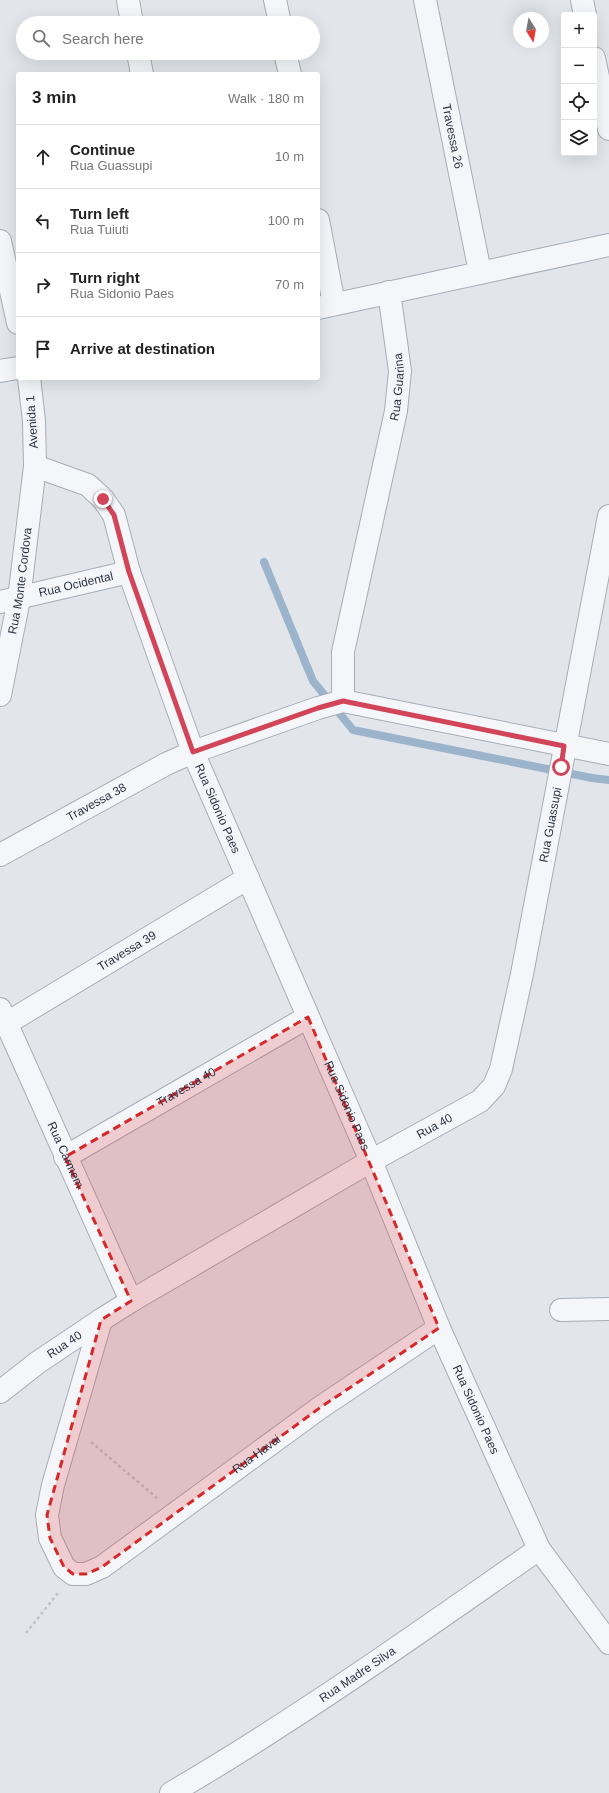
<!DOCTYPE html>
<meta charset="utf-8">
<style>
body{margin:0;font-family:Helvetica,sans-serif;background:#f6f6f6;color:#222}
.controls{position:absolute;right:12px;top:12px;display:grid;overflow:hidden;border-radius:4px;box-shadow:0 4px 16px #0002}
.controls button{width:36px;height:36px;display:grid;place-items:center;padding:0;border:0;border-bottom:1px solid #e0e0e0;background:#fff;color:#222;font:20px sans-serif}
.compass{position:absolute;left:513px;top:12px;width:36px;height:36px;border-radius:50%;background:#fff;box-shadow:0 4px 16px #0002;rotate:169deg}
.stop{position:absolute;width:12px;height:12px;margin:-9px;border:3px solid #d24559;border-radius:50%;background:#fff}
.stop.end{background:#d24559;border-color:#fff;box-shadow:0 1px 4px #0008}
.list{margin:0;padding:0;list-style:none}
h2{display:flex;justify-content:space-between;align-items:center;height:52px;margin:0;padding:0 16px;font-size:17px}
h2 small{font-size:13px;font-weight:400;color:#767676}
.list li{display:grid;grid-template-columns:26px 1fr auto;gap:12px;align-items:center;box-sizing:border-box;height:64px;padding:0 16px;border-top:1px solid #e0e0e0}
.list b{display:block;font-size:15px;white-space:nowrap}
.list p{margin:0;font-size:13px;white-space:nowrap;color:#767676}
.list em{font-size:13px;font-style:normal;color:#767676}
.icon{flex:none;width:22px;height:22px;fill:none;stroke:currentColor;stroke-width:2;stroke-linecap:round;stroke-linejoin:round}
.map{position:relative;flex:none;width:609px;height:1793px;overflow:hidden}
.search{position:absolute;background:#fff;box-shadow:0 4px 16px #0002;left:16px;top:16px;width:304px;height:44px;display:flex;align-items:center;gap:10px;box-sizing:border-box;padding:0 14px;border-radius:22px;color:#767676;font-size:15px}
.panel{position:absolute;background:#fff;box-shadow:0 4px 16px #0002;left:16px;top:72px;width:304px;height:308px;border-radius:4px}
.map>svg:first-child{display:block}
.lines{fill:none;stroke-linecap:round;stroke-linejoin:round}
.stream{stroke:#9cb3cc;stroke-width:8}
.minor-casing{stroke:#a7adb6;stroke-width:24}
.tertiary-casing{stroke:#a7adb6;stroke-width:24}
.path{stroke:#c0c3ca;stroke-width:2.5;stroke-dasharray:3 3;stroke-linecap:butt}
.minor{stroke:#f5f6f9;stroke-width:22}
.tertiary{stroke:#f5f6f9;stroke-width:22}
.route{stroke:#d24559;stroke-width:5}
.marked{fill:#d62828;fill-opacity:0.2;stroke:#d62828;stroke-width:3;stroke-dasharray:8 5;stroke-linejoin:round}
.labels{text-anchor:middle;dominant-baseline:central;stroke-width:4;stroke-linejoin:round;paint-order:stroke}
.street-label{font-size:12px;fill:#2a3344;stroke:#f2f5f8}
</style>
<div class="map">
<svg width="609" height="1793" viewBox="0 0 609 1793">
<rect width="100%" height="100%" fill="#e2e6eb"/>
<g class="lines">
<polyline class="stream" points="264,562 313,681 353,730 592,778 609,780"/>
<g class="minor-casing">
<g id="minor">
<polyline points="128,0 132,23"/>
<polyline points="275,0 280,23"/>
<path id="s1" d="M 425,0 L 480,272"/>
<polyline points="582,0 585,15"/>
<polyline points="138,53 142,74"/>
<polyline points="285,53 290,74"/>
<polyline points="594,58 609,129"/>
<polyline points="318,220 334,304"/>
<polyline points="318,308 609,245"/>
<polyline points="0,371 18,368"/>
<path id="s2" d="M 35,466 L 88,485 L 103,499 L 114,515 L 129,572 L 193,752 L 371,1161 L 439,1328 L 539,1549 L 609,1643"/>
<path id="s3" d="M 0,602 L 129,572"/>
<path id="s4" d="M 343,701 L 343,652 L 396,411 L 400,371 L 389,292"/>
<path id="s5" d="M 0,855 L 166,764 L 193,752 L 318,708 L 343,701 L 609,754"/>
<path id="s6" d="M 0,1009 L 131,1301"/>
<path id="s7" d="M 7,1023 L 248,878"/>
<path id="s8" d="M 65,1157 L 308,1017"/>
<polyline points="561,1310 609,1309"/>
<path id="s9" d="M 101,1320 L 53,1485 L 47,1515 L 50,1538 L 64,1567 L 73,1574 L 86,1574 L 102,1567 L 321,1407 L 439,1328"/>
<path id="s10" d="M 0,1392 L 37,1363 L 101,1320 L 131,1301 L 371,1161 L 480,1101 L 494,1086 L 501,1069 L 522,974 L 609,516"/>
<path id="s11" d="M 171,1793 C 298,1719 418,1633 539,1549"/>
</g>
</g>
<g class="tertiary-casing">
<g id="tertiary">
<polyline points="0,241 18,323"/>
<path id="s12" d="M 0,695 L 19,599 L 35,466 L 34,421 L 29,378"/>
</g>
</g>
<g class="path">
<polyline points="91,1442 157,1498"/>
<polyline points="26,1633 58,1593"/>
</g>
<use href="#minor" class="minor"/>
<use href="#tertiary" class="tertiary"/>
</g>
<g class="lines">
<polyline class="route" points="103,499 114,515 129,572 193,752 318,708 343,701 564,746 561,767"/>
</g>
<path class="marked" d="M 308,1017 L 439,1328 L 321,1407 L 102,1567 L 86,1574 L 73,1574 L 64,1567 L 50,1538 L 47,1515 L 101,1320 L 131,1301 L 65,1157 Z"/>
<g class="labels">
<g class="street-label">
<text stroke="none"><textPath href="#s1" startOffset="139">Travessa 26</textPath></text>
<text stroke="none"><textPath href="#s4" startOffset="320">Rua Guarina</textPath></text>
<text transform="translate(32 422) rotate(-94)">Avenida 1</text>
<text stroke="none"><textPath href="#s12" startOffset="116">Rua Monte Cordova</textPath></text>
<text stroke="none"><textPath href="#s3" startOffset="78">Rua Ocidental</textPath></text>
<text stroke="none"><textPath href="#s5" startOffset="110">Travessa 38</textPath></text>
<text stroke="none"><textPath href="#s2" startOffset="408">Rua Sidonio Paes</textPath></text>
<text stroke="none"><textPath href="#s10" startOffset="850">Rua Guassupi</textPath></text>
<text stroke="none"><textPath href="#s7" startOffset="140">Travessa 39</textPath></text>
<text stroke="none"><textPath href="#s8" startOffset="140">Travessa 40</textPath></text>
<text stroke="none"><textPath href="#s2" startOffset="732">Rua Sidonio Paes</textPath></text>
<text stroke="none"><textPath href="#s10" startOffset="510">Rua 40</textPath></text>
<text stroke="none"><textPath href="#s6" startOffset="160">Rua Carmem</textPath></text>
<text stroke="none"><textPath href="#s10" startOffset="80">Rua 40</textPath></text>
<text stroke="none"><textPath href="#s2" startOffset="1062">Rua Sidonio Paes</textPath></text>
<text stroke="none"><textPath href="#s9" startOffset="491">Rua Havai</textPath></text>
<text stroke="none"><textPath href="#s11" startOffset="221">Rua Madre Silva</textPath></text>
</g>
</g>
</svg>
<div class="controls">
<button>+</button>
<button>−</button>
<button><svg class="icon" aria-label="locate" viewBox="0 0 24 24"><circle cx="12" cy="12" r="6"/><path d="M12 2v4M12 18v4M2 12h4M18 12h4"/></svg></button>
<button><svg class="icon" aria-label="layers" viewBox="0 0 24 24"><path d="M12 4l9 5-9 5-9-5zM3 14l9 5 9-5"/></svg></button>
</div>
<svg class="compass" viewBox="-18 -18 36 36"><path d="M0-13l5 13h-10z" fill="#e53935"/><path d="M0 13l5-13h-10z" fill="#767676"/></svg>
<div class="stop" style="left:561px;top:767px"></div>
<div class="stop end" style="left:103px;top:499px"></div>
<div class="search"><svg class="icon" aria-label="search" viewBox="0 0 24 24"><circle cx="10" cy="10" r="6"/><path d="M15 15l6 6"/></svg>Search here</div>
<section class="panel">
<h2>3 min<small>Walk · 180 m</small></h2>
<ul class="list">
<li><svg class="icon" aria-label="ahead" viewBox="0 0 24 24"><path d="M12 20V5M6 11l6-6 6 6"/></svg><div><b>Continue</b><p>Rua Guassupi</p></div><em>10 m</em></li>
<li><svg class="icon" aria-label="left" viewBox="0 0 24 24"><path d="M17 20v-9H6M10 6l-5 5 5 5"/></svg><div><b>Turn left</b><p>Rua Tuiuti</p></div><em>100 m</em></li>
<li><svg class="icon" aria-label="right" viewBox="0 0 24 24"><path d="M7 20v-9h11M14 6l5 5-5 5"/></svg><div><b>Turn right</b><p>Rua Sidonio Paes</p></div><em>70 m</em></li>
<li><svg class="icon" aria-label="arrive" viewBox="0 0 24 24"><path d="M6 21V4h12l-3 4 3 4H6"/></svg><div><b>Arrive at destination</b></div></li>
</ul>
</section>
</div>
